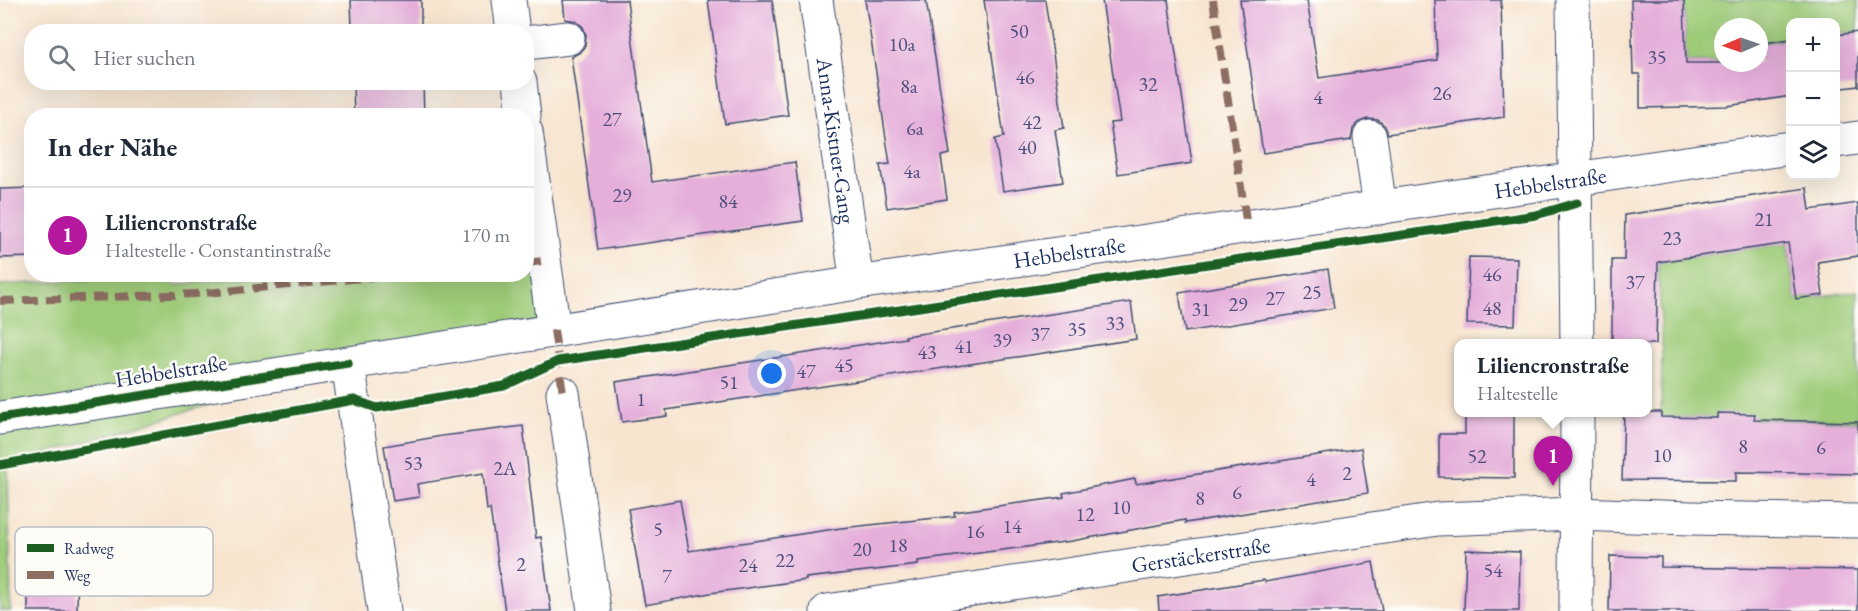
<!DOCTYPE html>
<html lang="de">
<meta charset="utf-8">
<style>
body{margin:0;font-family:"EB Garamond",serif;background:#f6f6f7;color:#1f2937}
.controls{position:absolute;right:18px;top:18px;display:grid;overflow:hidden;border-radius:12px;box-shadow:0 6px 24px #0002}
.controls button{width:54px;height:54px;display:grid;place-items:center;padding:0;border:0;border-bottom:2px solid #e0e1e3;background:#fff;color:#1f2937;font:30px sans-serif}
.compass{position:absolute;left:1714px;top:18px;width:54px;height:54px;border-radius:50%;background:#fff;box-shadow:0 6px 24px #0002;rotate:268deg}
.you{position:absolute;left:772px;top:374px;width:21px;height:21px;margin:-15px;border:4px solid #fff;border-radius:50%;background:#1a73e8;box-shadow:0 0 0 9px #1a73e833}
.badge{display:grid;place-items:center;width:39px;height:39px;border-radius:50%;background:#b5179e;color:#fff;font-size:20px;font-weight:700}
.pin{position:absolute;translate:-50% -50px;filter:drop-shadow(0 2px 3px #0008)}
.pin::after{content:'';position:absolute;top:32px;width:21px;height:18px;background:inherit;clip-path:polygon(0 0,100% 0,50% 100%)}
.popup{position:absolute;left:1454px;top:339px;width:198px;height:78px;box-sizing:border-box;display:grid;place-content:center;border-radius:12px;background:#fff;filter:drop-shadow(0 2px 4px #0005);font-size:20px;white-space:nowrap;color:#747a83}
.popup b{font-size:22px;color:#1f2937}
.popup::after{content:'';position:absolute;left:50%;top:100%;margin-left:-12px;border:12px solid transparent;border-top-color:#fff}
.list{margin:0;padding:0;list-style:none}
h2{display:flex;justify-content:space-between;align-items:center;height:78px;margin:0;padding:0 24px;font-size:26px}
h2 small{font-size:20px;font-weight:400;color:#747a83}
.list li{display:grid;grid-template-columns:39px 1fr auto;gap:18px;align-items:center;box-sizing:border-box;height:96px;padding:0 24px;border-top:2px solid #e0e1e3}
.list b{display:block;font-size:22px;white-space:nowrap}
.list p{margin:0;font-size:20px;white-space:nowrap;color:#747a83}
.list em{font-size:20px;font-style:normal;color:#747a83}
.icon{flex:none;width:33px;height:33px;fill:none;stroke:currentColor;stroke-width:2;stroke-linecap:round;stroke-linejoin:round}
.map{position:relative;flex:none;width:1858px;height:611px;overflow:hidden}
.search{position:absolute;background:#fff;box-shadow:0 6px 24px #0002;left:24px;top:24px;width:510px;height:66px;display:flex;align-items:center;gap:15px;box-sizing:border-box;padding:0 21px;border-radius:24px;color:#747a83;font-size:22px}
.panel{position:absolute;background:#fff;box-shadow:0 6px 24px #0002;left:24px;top:108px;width:510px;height:174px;border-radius:24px}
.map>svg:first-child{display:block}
.green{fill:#9ecb78;stroke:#5c7d6b;stroke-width:1.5}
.building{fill:#e5afda}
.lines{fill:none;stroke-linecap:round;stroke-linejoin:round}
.minor-casing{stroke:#3c4a6f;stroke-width:35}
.minor{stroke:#fff;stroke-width:33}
.quiet{stroke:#8d6e63;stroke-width:8;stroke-dasharray:15 8;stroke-linecap:butt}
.cycleway-casing{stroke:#fdfcf7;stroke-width:13}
.cycleway{stroke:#1b5e20;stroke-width:9}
.labels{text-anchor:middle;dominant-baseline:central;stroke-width:5;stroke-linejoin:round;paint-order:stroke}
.number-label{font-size:20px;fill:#4e4f7d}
.street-label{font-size:22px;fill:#1b2f5e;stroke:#fdfcf7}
.key{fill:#fdfcf7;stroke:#b9bec9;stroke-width:1.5}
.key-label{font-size:16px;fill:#1b2f5e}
</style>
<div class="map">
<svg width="1858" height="611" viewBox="0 0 1858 611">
<rect width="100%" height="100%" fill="#fdfcf7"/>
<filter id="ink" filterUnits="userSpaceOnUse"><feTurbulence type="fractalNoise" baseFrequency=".0167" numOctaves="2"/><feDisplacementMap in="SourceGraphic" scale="12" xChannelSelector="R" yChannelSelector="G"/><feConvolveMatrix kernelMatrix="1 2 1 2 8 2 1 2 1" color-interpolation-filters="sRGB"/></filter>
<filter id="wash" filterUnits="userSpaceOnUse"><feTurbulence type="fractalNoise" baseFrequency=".008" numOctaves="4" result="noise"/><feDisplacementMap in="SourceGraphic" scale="24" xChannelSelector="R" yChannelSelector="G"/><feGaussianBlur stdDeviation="1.35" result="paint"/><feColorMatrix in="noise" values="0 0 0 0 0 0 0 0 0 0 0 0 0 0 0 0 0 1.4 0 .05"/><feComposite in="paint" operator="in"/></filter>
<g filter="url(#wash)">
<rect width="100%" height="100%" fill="#f7e5d0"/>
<g class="green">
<polygon points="1684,0 1858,0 1858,32 1836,35 1836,22 1790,22 1790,39 1759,44 1759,27 1723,27 1723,62 1686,63"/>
<polygon points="527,233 554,330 348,363 8,465 11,611 0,611 0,285 161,275 175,285 266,274 526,274"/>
<polygon points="1787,243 1796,299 1858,291 1858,421 1661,417 1662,343 1658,262"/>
</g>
<g id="blocks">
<g class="building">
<polygon points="351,0 421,0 421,32 355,32 355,28 352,28"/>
<polygon points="563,0 627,0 652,182 795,162 803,221 598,250 571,57 579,53 585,46 586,35 583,27 576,21 565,19"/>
<polygon points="708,0 772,0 788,115 725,124"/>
<polygon points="865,0 926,0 950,154 941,156 947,199 887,208 880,165 890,164"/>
<polygon points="984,0 1045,0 1064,128 1055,130 1063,182 1003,191 995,139 1004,137"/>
<polygon points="1102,0 1168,0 1192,163 1118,174 1110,123 1120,122"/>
<polygon points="1240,0 1307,0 1319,78 1437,60 1435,0 1501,0 1504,117 1388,134 1385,126 1378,120 1367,119 1358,123 1353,129 1351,140 1263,153"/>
<polygon points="1631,0 1684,0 1686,63 1759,63 1759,44 1791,39 1791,96 1727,106 1640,108 1640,74 1633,74"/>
<polygon points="1858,32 1858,86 1836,89 1836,35"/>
<polygon points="353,82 423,82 424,116 354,116"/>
<polygon points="32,188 32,257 0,258 0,189"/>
<polygon points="1807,188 1810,210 1858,203 1858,256 1818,262 1823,295 1796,299 1788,243 1658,262 1656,344 1612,344 1612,260 1624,260 1625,215"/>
<polygon points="1469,257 1517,258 1515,325 1467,324"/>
<polygon points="1328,269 1334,308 1185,332 1179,293"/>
<polygon points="1131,302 1136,339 666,410 667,416 622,422 616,382 906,338 905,336"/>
<polygon points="1465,412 1514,412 1514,478 1439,477 1439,434 1465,434"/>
<polygon points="1624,412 1661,412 1661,417 1717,418 1717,413 1755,414 1754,420 1858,422 1858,474 1736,472 1736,481 1622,480"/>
<polygon points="523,426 536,538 541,537 551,611 505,611 490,509 487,510 483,473 417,484 419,497 393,501 384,446 442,436"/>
<polygon points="1361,448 1368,493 1185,523 1185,520 1072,541 918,561 918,565 806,578 806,580 710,593 645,605 628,509 680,500 689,551 841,528 955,516 954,512 1064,497 1063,493 1135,479 1136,484"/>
<polygon points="1466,550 1520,552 1519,611 1464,611"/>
<polygon points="1610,556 1661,557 1661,567 1858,570 1858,611 1609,611"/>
<polygon points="28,558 78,558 77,611 28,611"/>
<polygon points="1373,562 1382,611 1159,611 1158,597 1264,580 1265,582"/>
</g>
</g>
</g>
<g filter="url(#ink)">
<use href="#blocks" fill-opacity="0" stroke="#3c4a6f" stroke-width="1.5"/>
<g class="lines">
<g class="minor-casing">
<g id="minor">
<polyline points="509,0 513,32"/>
<path id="s1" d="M 816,0 L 857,283"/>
<polyline points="1573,0 1577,344"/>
<polyline points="526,43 568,38"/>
<polyline points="520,82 524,116"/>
<polyline points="526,132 554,330"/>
<polyline points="1370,137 1380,208"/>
<polyline points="1836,141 1858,138"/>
<polyline points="348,363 384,611"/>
<polyline points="563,393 594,611"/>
<path id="s2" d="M 0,418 L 857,283 L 1790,148"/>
<path id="s3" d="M 827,611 L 1438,519 L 1576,514 L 1690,518 L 1858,521"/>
<polyline points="1576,611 1577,412"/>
</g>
</g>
<use href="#minor" class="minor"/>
<g class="quiet">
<polyline points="1213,0 1247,227"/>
<polyline points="526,263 543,261"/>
<polyline points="0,301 195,294 403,274"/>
<polyline points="554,330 563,393"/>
</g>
<g class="cycleway-casing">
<g id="cycleway">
<polyline points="0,418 348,363"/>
<polyline points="0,465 354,400 377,408 504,386 558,361 1536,215 1577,203"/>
</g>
</g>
<use href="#cycleway" class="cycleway"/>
</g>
</g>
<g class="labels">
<g class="number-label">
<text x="1019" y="31">50</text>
<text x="902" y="44">10a</text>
<text x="1657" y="57">35</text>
<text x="1025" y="77">46</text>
<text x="1148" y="84">32</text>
<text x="909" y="86">8a</text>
<text x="1442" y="93">26</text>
<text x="1318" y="97">4</text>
<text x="612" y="119">27</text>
<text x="1032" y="122">42</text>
<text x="915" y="128">6a</text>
<text x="1027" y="147">40</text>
<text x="912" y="171">4a</text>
<text x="622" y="195">29</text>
<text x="728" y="201">84</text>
<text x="1764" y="219">21</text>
<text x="1672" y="238">23</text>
<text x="1492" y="274">46</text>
<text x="1635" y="282">37</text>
<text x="1312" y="292">25</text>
<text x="1275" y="298">27</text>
<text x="1238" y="304">29</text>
<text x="1492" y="308">48</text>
<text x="1201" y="309">31</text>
<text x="1115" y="323">33</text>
<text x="1077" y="329">35</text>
<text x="1040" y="334">37</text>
<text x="1002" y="340">39</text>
<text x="964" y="346">41</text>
<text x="927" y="352">43</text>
<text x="844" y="365">45</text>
<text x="806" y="371">47</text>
<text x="729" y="382">51</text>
<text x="641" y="399">1</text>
<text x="1743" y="446">8</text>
<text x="1821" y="447">6</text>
<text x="1662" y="455">10</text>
<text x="1477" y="456">52</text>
<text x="413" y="463">53</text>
<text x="505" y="468">2A</text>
<text x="1347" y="473">2</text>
<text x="1311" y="479">4</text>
<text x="1237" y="492">6</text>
<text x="1200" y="498">8</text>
<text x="1121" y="507">10</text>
<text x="1085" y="514">12</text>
<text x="1012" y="526">14</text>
<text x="658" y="529">5</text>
<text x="975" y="531">16</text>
<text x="898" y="545">18</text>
<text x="862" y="549">20</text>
<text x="785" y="560">22</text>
<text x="521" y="564">2</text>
<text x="748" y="565">24</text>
<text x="1493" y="570">54</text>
<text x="667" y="576">7</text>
</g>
<g class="street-label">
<text stroke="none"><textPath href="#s1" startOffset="142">Anna-Kistner-Gang</textPath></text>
<text stroke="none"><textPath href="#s2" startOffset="1568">Hebbelstraße</textPath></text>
<text stroke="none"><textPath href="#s2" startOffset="1082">Hebbelstraße</textPath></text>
<text transform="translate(171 371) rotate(-9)">Hebbelstraße</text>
<text stroke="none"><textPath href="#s3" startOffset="378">Gerstäckerstraße</textPath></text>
</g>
</g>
<rect x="15" y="527" width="198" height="69" rx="9" class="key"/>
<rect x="27" y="544" width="27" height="8" fill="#1b5e20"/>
<rect x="27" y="571" width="27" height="8" fill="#8d6e63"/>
<g class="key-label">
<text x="64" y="554">Radweg</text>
<text x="64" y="581">Weg</text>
</g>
</svg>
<div class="controls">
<button>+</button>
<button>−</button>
<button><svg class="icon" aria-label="layers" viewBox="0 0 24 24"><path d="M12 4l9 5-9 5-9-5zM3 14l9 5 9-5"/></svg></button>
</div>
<svg class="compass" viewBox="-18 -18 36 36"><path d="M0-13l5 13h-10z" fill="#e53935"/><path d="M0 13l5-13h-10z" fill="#747a83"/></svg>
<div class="you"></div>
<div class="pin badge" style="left:1553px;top:486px">1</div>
<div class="popup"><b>Liliencronstraße</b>Haltestelle</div>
<div class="search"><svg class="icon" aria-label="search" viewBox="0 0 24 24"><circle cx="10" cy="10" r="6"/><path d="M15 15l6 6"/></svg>Hier suchen</div>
<section class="panel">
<h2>In der Nähe<small></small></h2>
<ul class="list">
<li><span class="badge">1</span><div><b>Liliencronstraße</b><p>Haltestelle · Constantinstraße</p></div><em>170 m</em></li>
</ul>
</section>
</div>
